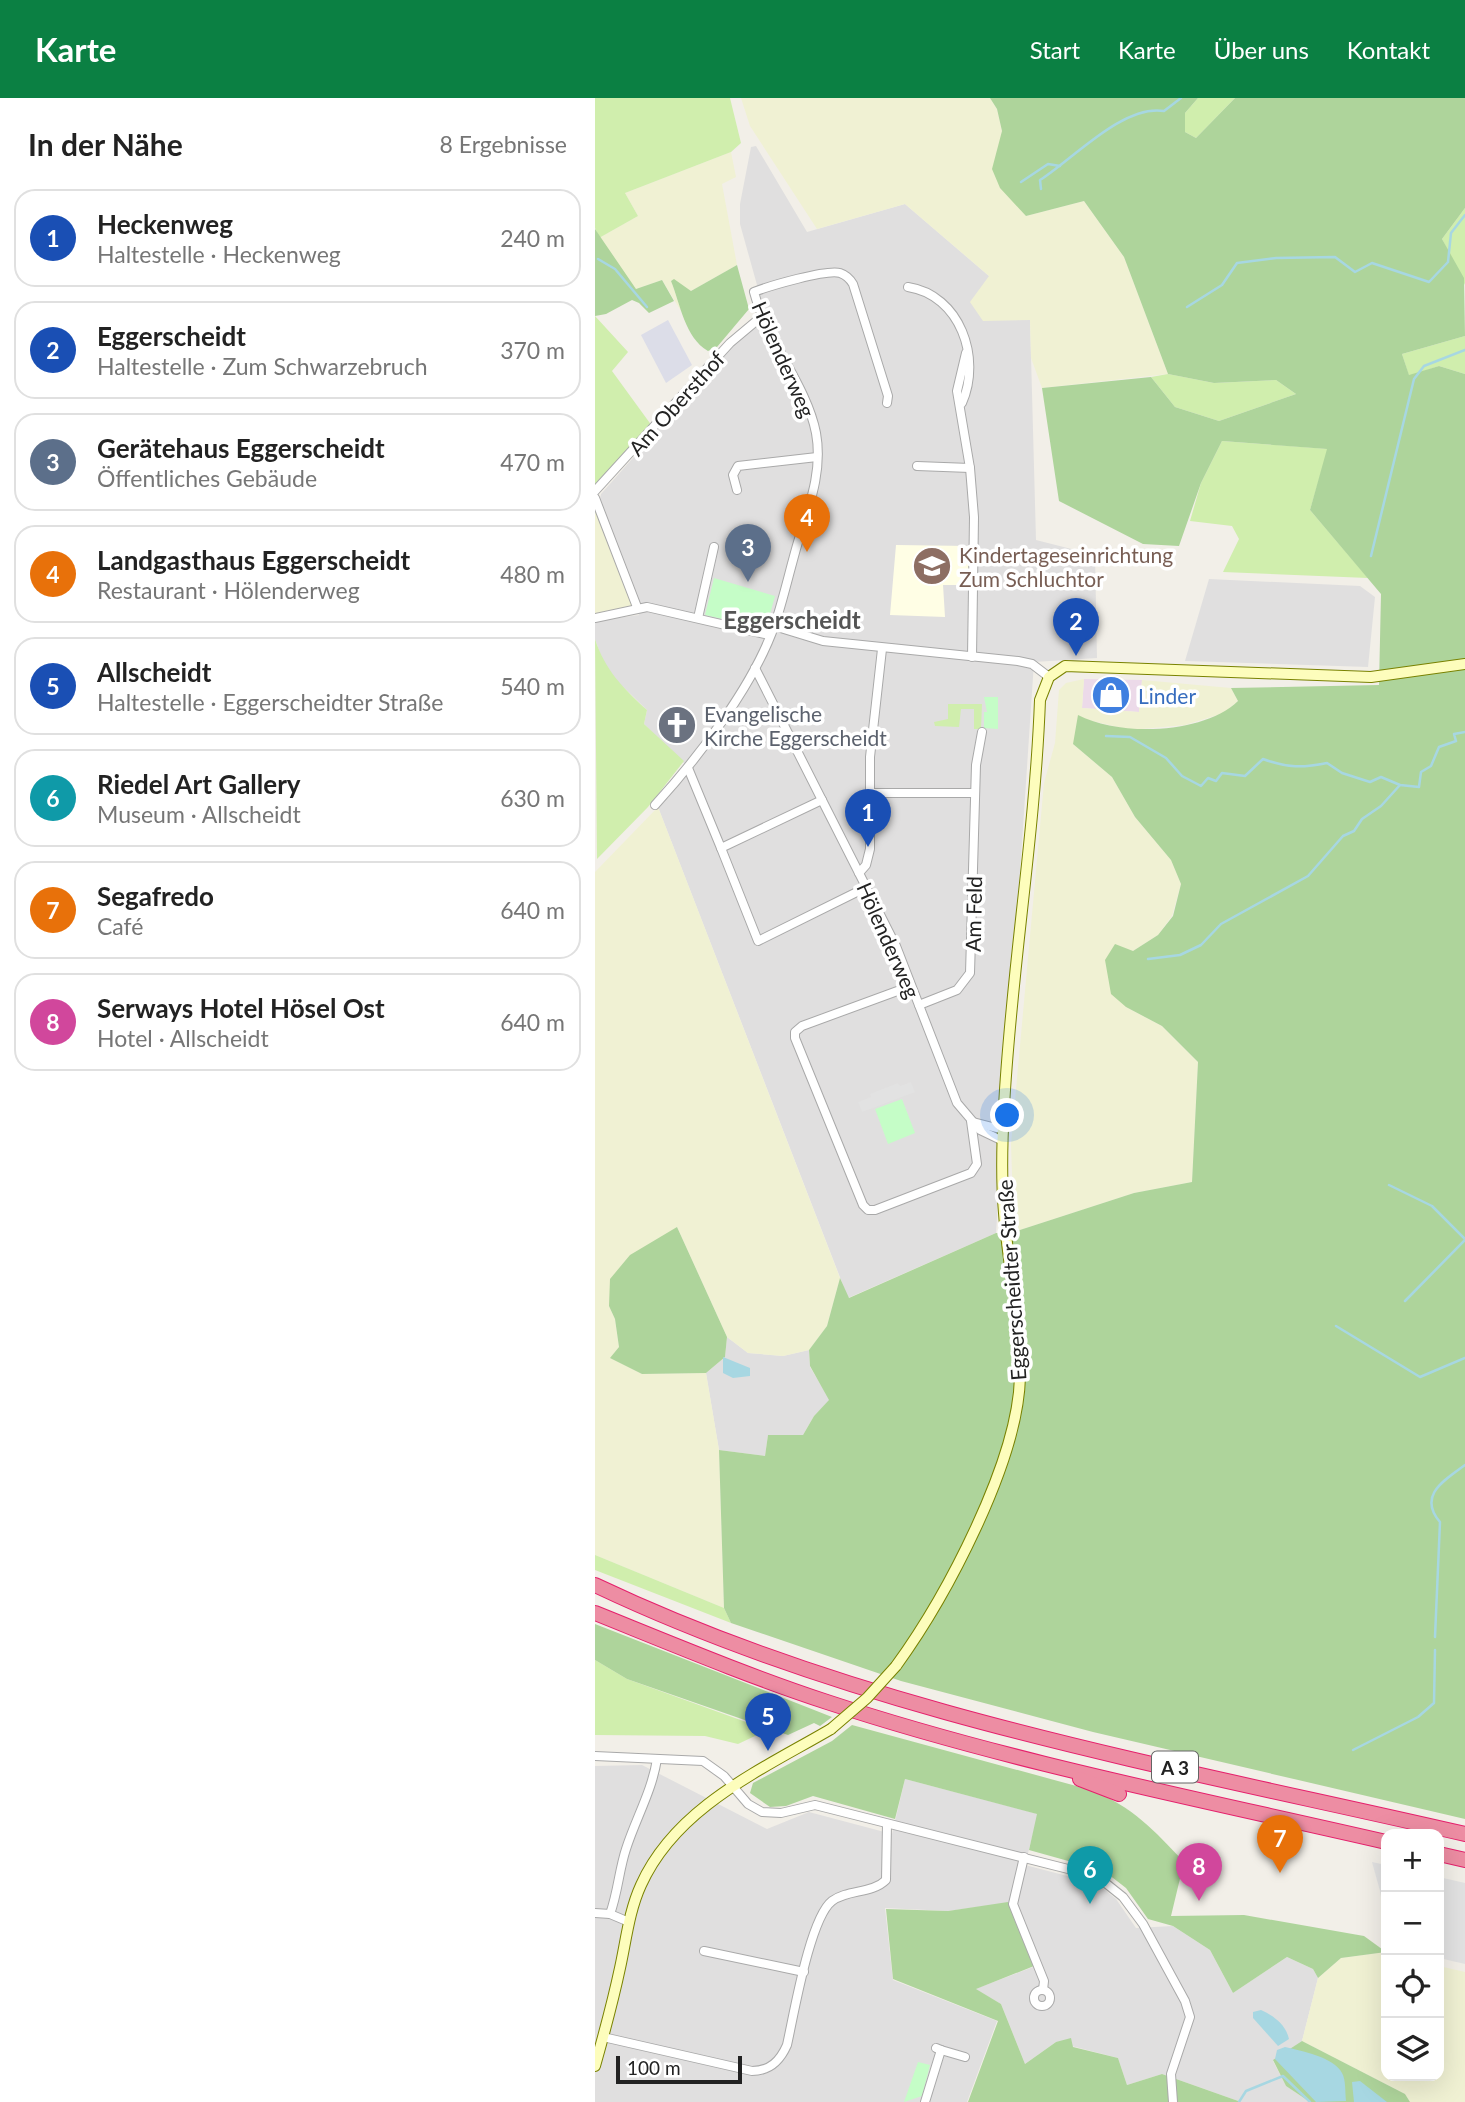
<!DOCTYPE html>
<html lang="de">
<meta charset="utf-8">
<style>
body{margin:0;font-family:Lato,sans-serif;background:#f6f6f6;color:#222}
.controls{position:absolute;right:21px;bottom:21px;display:grid;overflow:hidden;border-radius:14px;box-shadow:0 7px 28px #0002}
.controls button{width:63px;height:63px;display:grid;place-items:center;padding:0;border:0;border-bottom:2px solid #e0e0e0;background:#fff;color:#222;font:35px sans-serif}
.scale{position:absolute;left:21px;bottom:18px;width:126px;box-sizing:border-box;padding-left:7px;border:4px solid #222;border-top:0;font-size:19px;line-height:24px;white-space:nowrap;color:#222;-webkit-text-stroke:5px #fff;paint-order:stroke}
.you{position:absolute;left:413px;top:1018px;width:24px;height:24px;margin:-18px;border:5px solid #fff;border-radius:50%;background:#1a73e8;box-shadow:0 0 0 10px #1a73e833}
.badge{display:grid;place-items:center;width:46px;height:46px;border-radius:50%;background:#0b8043;color:#fff;font-size:23px;font-weight:700}
.pin{position:absolute;translate:-50% -58px;filter:drop-shadow(0 2px 4px #0008)}
.pin::after{content:'';position:absolute;top:37px;width:24px;height:21px;background:inherit;clip-path:polygon(0 0,100% 0,50% 100%)}
.list{margin:0;padding:0;list-style:none}
h2{display:flex;justify-content:space-between;align-items:center;height:91px;margin:0;padding:0 28px;font-size:30px}
h2 small{font-size:23px;font-weight:400;color:#767676}
.list li{display:grid;grid-template-columns:46px 1fr auto;gap:21px;align-items:center;box-sizing:border-box;height:98px;margin:0 14px 14px;padding:0 14px;border:2px solid #e0e0e0;border-radius:21px}
.list b{display:block;font-size:26px;white-space:nowrap}
.list p{margin:0;font-size:23px;white-space:nowrap;color:#767676}
.list em{font-size:23px;font-style:normal;color:#767676}
.icon{flex:none;width:38px;height:38px;fill:none;stroke:currentColor;stroke-width:2;stroke-linecap:round;stroke-linejoin:round}
.map{position:relative;flex:none;width:870px;height:2004px;overflow:hidden}
header{display:flex;align-items:center;gap:42px;box-sizing:border-box;height:98px;padding:0 35px;background:#0b8043;color:#fff}
header strong{font-size:33px}
nav{display:flex;gap:38px;margin-inline-start:auto;font-size:24px}
main{display:flex}
aside{flex:1;background:#fff}
.map>svg:first-child{display:block}
.residential{fill:#e0dfdf}
.industrial{fill:#ecdae9}
.education{fill:#fffee5}
.farmland{fill:#f0f1d3}
.grass{fill:#d0eead}
.forest{fill:#aed49b}
.park{fill:#c5fdc7}
.parking{fill:#e2e2e2}
.plaza{fill:#dcdde8}
.water{fill:#a7d7e2}
.lines{fill:none;stroke-linecap:round;stroke-linejoin:round}
.stream{stroke:#a7d7e2;stroke-width:2.5}
.street-casing{stroke:#a9a9a9;stroke-width:10}
.secondary-casing{stroke:#798200;stroke-width:12}
.highway-casing{stroke:#e5206c;stroke-width:16}
.street{stroke:#fff;stroke-width:8}
.secondary{stroke:#fdfdbc;stroke-width:10}
.highway{stroke:#ed8da3;stroke-width:14}
.secondary-bridge-casing{stroke:#798200;stroke-width:12;stroke-linecap:butt}
.secondary-bridge{stroke:#fdfdbc;stroke-width:10}
.labels{text-anchor:middle;dominant-baseline:central;stroke-width:7;stroke-linejoin:round;paint-order:stroke}
.shield{fill:#fff;stroke:#646464;stroke-width:2}
.shield-label{font-size:19px;font-weight:bold;fill:#222}
.street-label{font-size:21px;fill:#222;stroke:#fff}
.education-label{font-size:21px;fill:#785e54;stroke:#fff;text-anchor:start}
.shop-label{font-size:21px;fill:#366cbe;stroke:#fff;text-anchor:start}
.worship-label{font-size:21px;fill:#5b616d;stroke:#fff;text-anchor:start}
.quarter-label{font-size:24px;font-weight:bold;fill:#555;stroke:#fff}
</style>
<header>
<strong>Karte</strong>
<nav><a>Start</a><a>Karte</a><a>Über uns</a><a>Kontakt</a></nav>
</header>
<main>
<aside>
<h2>In der Nähe<small>8 Ergebnisse</small></h2>
<ul class="list">
<li><span class="badge" style="background:#1a4fb4">1</span><div><b>Heckenweg</b><p>Haltestelle · Heckenweg</p></div><em>240 m</em></li>
<li><span class="badge" style="background:#1a4fb4">2</span><div><b>Eggerscheidt</b><p>Haltestelle · Zum Schwarzebruch</p></div><em>370 m</em></li>
<li><span class="badge" style="background:#5c6f8a">3</span><div><b>Gerätehaus Eggerscheidt</b><p>Öffentliches Gebäude</p></div><em>470 m</em></li>
<li><span class="badge" style="background:#e8710a">4</span><div><b>Landgasthaus Eggerscheidt</b><p>Restaurant · Hölenderweg</p></div><em>480 m</em></li>
<li><span class="badge" style="background:#1a4fb4">5</span><div><b>Allscheidt</b><p>Haltestelle · Eggerscheidter Straße</p></div><em>540 m</em></li>
<li><span class="badge" style="background:#0f9aa8">6</span><div><b>Riedel Art Gallery</b><p>Museum · Allscheidt</p></div><em>630 m</em></li>
<li><span class="badge" style="background:#e8710a">7</span><div><b>Segafredo</b><p>Café</p></div><em>640 m</em></li>
<li><span class="badge" style="background:#d1479c">8</span><div><b>Serways Hotel Hösel Ost</b><p>Hotel · Allscheidt</p></div><em>640 m</em></li>
</ul>
</aside>
<div class="map">
<svg width="870" height="2004" viewBox="0 0 870 2004">
<rect width="100%" height="100%" fill="#f2efe8"/>
<g class="residential">
<polygon points="161,48 212,134 310,106 394,178 435,221 441,442 500,457 502,560 439,564 401,1135 253,1200 63,709 94,670 49,626 52,612 19,580 7,561 0,541 0,523 44,517 3,408 6,396 169,212 145,126 145,106 156,49"/>
<polygon points="614,481 765,488 780,499 773,569 590,563"/>
<polygon points="132,1239 153,1255 188,1258 214,1252 215,1269 235,1302 219,1318 208,1337 173,1337 170,1358 124,1352 111,1275 130,1259"/>
<polygon points="47,1667 172,1731 214,1714 297,1736 310,1681 443,1716 430,1767 503,1786 521,1801 541,1830 578,1828 615,1852 638,1895 692,1859 718,1871 723,1880 707,1943 678,1963 691,1988 715,2004 646,2004 567,1976 532,1987 523,1960 461,1944 430,1966 406,1906 380,1891 446,1866 420,1804 353,1813 290,1810 298,1882 402,1923 372,2004 0,2004 0,1668"/>
</g>
<polygon class="industrial" points="489,581 547,582 544,614 487,610"/>
<polygon class="education" points="301,447 375,448 374,487 348,487 350,519 295,517"/>
<g class="farmland">
<polygon points="146,0 395,0 402,11 407,33 405,49 431,118 489,103 529,159 573,276 447,290 436,260 435,222 388,223 375,204 394,178 310,106 222,131 155,28"/>
<polygon points="136,54 141,79 127,86 142,167 96,193 76,182 86,213 67,182 41,191 4,140 43,118 30,95"/>
<polygon points="0,411 37,508 0,518"/>
<polygon points="489,581 487,610 544,614 547,582 636,590 643,603 629,615 590,627 535,632 493,622 478,646 517,679 540,719 576,762 586,786 577,818 563,837 538,853 531,909 567,928 603,964 597,1084 539,1095 419,1134 416,1046 449,685 460,645 464,592 471,585"/>
<polygon points="63,709 245,1180 232,1228 214,1252 188,1258 153,1255 132,1239 82,1129 14,1208 20,1221 24,1249 16,1260 47,1276 111,1275 124,1352 129,1510 0,1457 0,774"/>
<polygon points="791,1854 791,1978 844,1978 844,1868 870,1874 870,2004 815,2004 810,1996 707,1943 723,1880 746,1860"/>
</g>
<g class="grass">
<polygon points="0,0 135,0 146,45 136,54 30,95 43,118 4,140 0,130"/>
<polygon points="603,0 640,0 601,40 590,34 590,15"/>
<polygon points="870,110 870,187 847,141"/>
<polygon points="0,218 33,254 17,273 57,328 0,386"/>
<polygon points="870,238 870,276 844,268 814,278 807,256"/>
<polygon points="573,276 619,285 681,282 701,296 624,323 580,309 556,279"/>
<polygon points="627,343 733,351 715,412 773,480 628,474 644,441 637,428 595,423 606,385"/>
<path d="M 0,541 C 10,572 28,590 52,612 L 49,626 L 89,663 L 53,709 L 2,761 Z"/>
<polygon points="353,606 387,606 386,631 379,631 379,611 366,611 364,629 340,628 339,624 353,621"/>
<polygon points="0,1457 129,1510 136,1525 0,1472"/>
<polygon points="0,1562 32,1581 173,1632 143,1646 110,1638 0,1637"/>
</g>
<g class="forest">
<path d="M 395,0 L 603,0 L 590,15 L 590,34 L 601,40 L 640,0 L 870,0 L 870,110 L 847,141 L 869,180 L 870,238 L 807,256 L 814,277 L 844,268 L 870,276 L 870,1721 L 498,1634 L 306,1583 L 136,1525 L 129,1510 L 124,1352 L 170,1358 L 173,1337 L 208,1337 L 219,1318 L 234,1302 L 215,1268 L 214,1252 L 232,1228 L 245,1180 L 254,1200 L 401,1135 L 419,1134 L 539,1095 L 597,1084 L 603,964 L 567,928 L 531,909 L 516,896 L 510,862 L 520,846 L 538,853 L 563,837 L 578,818 L 586,786 L 576,762 L 540,719 L 517,679 L 478,646 L 483,617 C 525,639 609,636 643,603 L 636,590 L 784,587 L 786,496 L 715,412 L 732,351 L 627,343 L 606,385 L 584,448 L 548,446 L 464,403 L 447,290 L 556,279 L 580,309 L 624,323 L 701,296 L 681,282 L 619,285 L 573,276 L 529,159 L 489,103 L 431,118 L 405,90 L 397,71 L 407,33 L 402,11 Z"/>
<polygon points="0,131 41,191 67,182 79,203 54,215 44,205 37,202 11,216 0,218"/>
<path d="M 142,167 L 154,211 L 122,249 L 113,253 C 90,240 85,205 76,183 L 79,181 L 96,193 Z"/>
<polygon points="82,1129 132,1239 130,1259 111,1275 47,1276 15,1260 24,1249 20,1221 14,1208 15,1181 35,1157"/>
<polygon points="0,1526 237,1619 225,1628 219,1625 193,1637 32,1581 0,1562"/>
<path d="M 257,1627 L 496,1692 C 538,1709 559,1732 589,1764 L 576,1818 L 649,1817 L 769,1838 L 791,1854 L 746,1860 L 723,1880 L 718,1871 L 692,1859 L 638,1895 L 615,1852 L 578,1828 L 553,1821 L 531,1790 L 509,1773 L 434,1752 L 442,1716 L 310,1681 L 300,1721 L 218,1698 L 191,1708 L 175,1709 L 155,1695 L 158,1685 L 237,1643 Z"/>
<polygon points="413,1804 439,1868 381,1891 406,1906 430,1966 461,1944 476,1940 478,1949 523,1960 532,1987 567,1976 646,2004 373,2004 403,1923 298,1881 291,1811 353,1813"/>
<polygon points="707,1943 810,1996 815,2004 715,2004 691,1988 678,1962"/>
</g>
<g class="park">
<polygon points="119,480 180,498 171,531 110,517"/>
<polygon points="389,599 403,599 403,631 389,630 389,614 392,614"/>
<polygon points="307,1001 320,1035 293,1046 280,1011"/>
<polygon points="323,1964 335,1967 327,1998 309,2004"/>
</g>
<g class="parking">
<polygon points="316,984 320,994 267,1014 263,1004 276,999 275,996 303,985 305,988"/>
<polygon points="777,1764 791,1767 791,1829 785,1793"/>
<polygon points="844,1779 870,1785 870,1866 844,1860"/>
</g>
<polygon class="plaza" points="73,222 97,267 71,285 46,237"/>
<g class="water">
<polygon points="128,1259 155,1270 155,1278 138,1280 128,1275"/>
<path d="M 666,1912 C 679,1918 691,1927 694,1941 L 683,1948 L 658,1920 L 658,1914 Z"/>
<path d="M 690,1949 C 706,1953 739,1959 747,1975 C 751,1982 750,1994 751,2003 L 721,2004 L 680,1961 L 682,1952 Z"/>
<polygon points="765,1983 792,2004 759,2004 757,1984"/>
</g>
<g class="lines">
<g class="stream">
<polyline points="426,84 453,66 465,68"/>
<path d="M 446,91 L 445,82 C 477,62 528,6 569,13 L 586,0"/>
<polyline points="3,161 20,171 52,209"/>
<polyline points="592,209 627,187 642,165 681,160 740,159 760,174 777,165 834,184 853,164 856,135 870,117"/>
<polyline points="776,458 819,281 829,268 870,252"/>
<path d="M 511,638 L 535,639 L 571,660 L 587,678 L 606,688 L 613,680 L 621,683 L 627,675 L 650,678 L 668,661 C 692,670 708,670 732,665 L 747,675 L 775,684 L 786,679 L 805,687 L 824,689 L 826,674 L 836,668 L 844,649 L 861,643 L 859,636 L 870,634"/>
<polyline points="553,861 585,857 606,847 626,826 713,778 748,738 759,733 767,721 786,708 805,687"/>
<polyline points="794,1087 837,1108 870,1141"/>
<polyline points="810,1203 870,1142"/>
<polyline points="741,1228 825,1279 870,1260"/>
<path d="M 840,1539 L 845,1424 C 822,1397 850,1382 870,1367"/>
<polyline points="758,1652 823,1619 839,1605 840,1552"/>
<polyline points="644,2004 651,1993 688,1978 715,2004"/>
</g>
<g class="street-casing">
<g id="street">
<path d="M 313,189 C 365,197 387,260 367,305"/>
<polyline points="371,255 362,293 375,370 379,419 377,559"/>
<polyline points="322,368 375,370"/>
<polyline points="142,392 138,377 143,368 222,359"/>
<polyline points="0,393 135,245 166,219"/>
<polyline points="0,400 42,509"/>
<polyline points="0,520 52,509 174,537"/>
<polyline points="103,520 119,449"/>
<polyline points="179,528 228,543 423,563 437,566 454,579"/>
<polyline points="160,570 301,848 362,1005 385,1032 408,1043"/>
<polyline points="93,670 126,750 227,702"/>
<polyline points="276,695 380,695"/>
<path d="M 60,707 C 103,660 159,587 180,526 C 189,499 195,471 203,444 C 214,408 228,373 221,335 C 212,288 172,243 159,194 C 174,188 232,171 245,175 C 251,177 255,181 258,186 L 293,298 L 292,305"/>
<polyline points="126,750 163,843 272,789"/>
<polyline points="264,775 271,767 275,751 275,659 287,551"/>
<polyline points="316,888 207,928 200,934 200,940 268,1107 273,1112 280,1112 376,1075 382,1066 376,1023"/>
<polyline points="324,907 362,892 375,875 381,667 387,634"/>
<polyline points="378,1024 409,1032"/>
<polyline points="0,1658 108,1663 129,1678 153,1706 167,1714 186,1715 220,1707 485,1774 508,1783 528,1799 548,1826 590,1903 595,1919 576,1976 578,2004"/>
<polyline points="429,1759 418,1806 449,1883 448,1892"/>
<polyline points="0,1815 15,1816 34,1824"/>
<path d="M 15,1816 C 23,1794 24,1772 31,1751 C 41,1720 57,1693 62,1661"/>
<polyline points="109,1853 209,1874"/>
<circle cx="447" cy="1900" r="8"/>
<path d="M 8,1939 L 157,1973 C 175,1973 185,1963 192,1947 C 199,1916 215,1820 237,1803 C 253,1791 277,1796 291,1782 L 292,1726"/>
<polyline points="346,1952 370,1959"/>
<polyline points="330,2004 346,1952 341,1950"/>
</g>
</g>
<g class="secondary-casing">
<g id="secondary">
<path d="M 301,1568 C 351,1499 423,1364 425,1279 C 426,1224 413,1169 409,1115 C 406,1080 407,1044 409,1009 C 416,873 440,738 445,602 L 454,579 L 470,568 L 776,579 L 870,566"/>
<path d="M 0,1968 C 9,1936 18,1903 25,1870 C 31,1843 34,1813 46,1787 C 81,1709 166,1672 236,1631"/>
</g>
</g>
<g class="highway-casing">
<g id="highway">
<path d="M 0,1487 C 271,1616 579,1669 870,1736"/>
<path d="M 0,1515 C 77,1546 153,1578 232,1604 C 414,1664 604,1701 791,1744"/>
<polyline points="485,1681 524,1696"/>
<polyline points="844,1756 870,1762"/>
</g>
</g>
<use href="#street" class="street"/>
<use href="#secondary" class="secondary"/>
<use href="#highway" class="highway"/>
<g class="secondary-bridge-casing">
<polyline id="secondary-bridge" points="236,1631 272,1600 301,1568"/>
</g>
<use href="#secondary-bridge" class="secondary-bridge"/>
</g>
<defs>
<g id="school-disc" transform="scale(2.0125)"><circle r="9.5" fill="#8d6e63" stroke="#fff"/><path d="M0-5L7-2L0 1L-7-2ZM-4 1L0 2.5L4 1V4Q0 6-4 4Z" fill="#fff"/></g>
<g id="shop-disc" transform="scale(2.0125)"><circle r="9.5" fill="#3f7fe0" stroke="#fff"/><path d="M-5-2.5h2.3a2.7 3.5 0 0 1 5.4 0H5L5.5 6h-11ZM-1.5-2.5h3a1.5 2.3 0 0 0-3 0Z" fill="#fff"/></g>
<g id="church-disc" transform="scale(2.0125)"><circle r="9.5" fill="#6b7280" stroke="#fff"/><path d="M-1.2-6h2.4v3.5h3.3v2.4h-3.3V6h-2.4V-.1h-3.3v-2.4h3.3Z" fill="#fff"/></g>
</defs>
<g fill-rule="evenodd">
<use href="#school-disc" x="337" y="468"/>
<use href="#shop-disc" x="516" y="597"/>
<use href="#church-disc" x="82" y="627"/>
</g>
<g class="labels">
<rect class="shield" x="557" y="1653.5" width="46" height="31" rx="5"/>
<g class="shield-label">
<text x="580" y="1669">A 3</text>
</g>
<g class="street-label">
<text transform="translate(189 261) rotate(66)">Hölenderweg</text>
<text transform="translate(81 305) rotate(-48)">Am Obersthof</text>
<text transform="translate(378 816) rotate(-89)">Am Feld</text>
<text transform="translate(294 842) rotate(66)">Hölenderweg</text>
<text transform="translate(416 1182) rotate(-94)">Eggerscheidter Straße</text>
</g>
<g class="education-label">
<text x="364" y="456">Kindertageseinrichtung<tspan x="364" dy="24">Zum Schluchtor</tspan></text>
</g>
<g class="shop-label">
<text x="543" y="597">Linder</text>
</g>
<g class="worship-label">
<text x="109" y="615">Evangelische<tspan x="109" dy="24">Kirche Eggerscheidt</tspan></text>
</g>
<g class="quarter-label">
<text x="197" y="521">Eggerscheidt</text>
</g>
</g>
</svg>
<div class="controls">
<button>+</button>
<button>−</button>
<button><svg class="icon" aria-label="locate" viewBox="0 0 24 24"><circle cx="12" cy="12" r="6"/><path d="M12 2v4M12 18v4M2 12h4M18 12h4"/></svg></button>
<button><svg class="icon" aria-label="layers" viewBox="0 0 24 24"><path d="M12 4l9 5-9 5-9-5zM3 14l9 5 9-5"/></svg></button>
</div>
<div class="scale">100 m</div>
<div class="you"></div>
<div class="pin badge" style="left:273px;top:749px;background:#1a4fb4">1</div>
<div class="pin badge" style="left:481px;top:558px;background:#1a4fb4">2</div>
<div class="pin badge" style="left:153px;top:484px;background:#5c6f8a">3</div>
<div class="pin badge" style="left:212px;top:454px;background:#e8710a">4</div>
<div class="pin badge" style="left:173px;top:1653px;background:#1a4fb4">5</div>
<div class="pin badge" style="left:495px;top:1806px;background:#0f9aa8">6</div>
<div class="pin badge" style="left:685px;top:1775px;background:#e8710a">7</div>
<div class="pin badge" style="left:604px;top:1803px;background:#d1479c">8</div>
</div>
</main>
